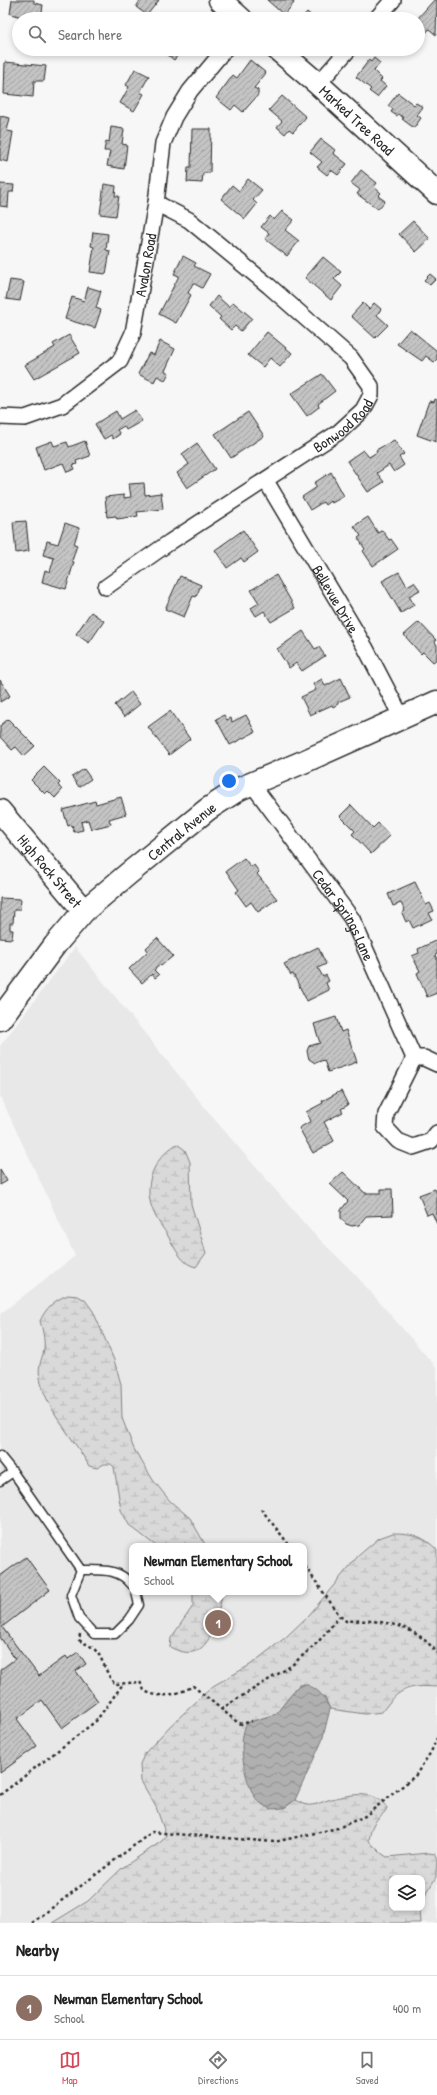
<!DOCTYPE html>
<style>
body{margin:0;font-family:"Patrick Hand",sans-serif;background:#f6f6f6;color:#222}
.controls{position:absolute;right:12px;bottom:12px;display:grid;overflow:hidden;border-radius:8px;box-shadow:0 2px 6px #0003}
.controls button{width:36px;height:36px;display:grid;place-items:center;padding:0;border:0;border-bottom:1px solid #e0e0e0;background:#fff;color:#222;font:20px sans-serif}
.you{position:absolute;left:229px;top:781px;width:14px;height:14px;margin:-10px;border:3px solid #fff;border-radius:50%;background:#1a73e8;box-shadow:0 0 0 6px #1a73e833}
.badge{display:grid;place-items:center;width:26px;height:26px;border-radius:50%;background:#d1495b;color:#fff;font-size:13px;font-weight:700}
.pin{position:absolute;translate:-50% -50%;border:2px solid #fff;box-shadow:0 1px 4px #0006}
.popup{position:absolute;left:129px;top:1543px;width:178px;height:52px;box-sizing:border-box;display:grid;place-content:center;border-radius:8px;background:#fff;filter:drop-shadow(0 1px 3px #0005);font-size:13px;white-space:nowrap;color:#767676}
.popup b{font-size:15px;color:#222}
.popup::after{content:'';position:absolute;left:50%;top:100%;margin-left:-8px;border:8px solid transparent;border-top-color:#fff}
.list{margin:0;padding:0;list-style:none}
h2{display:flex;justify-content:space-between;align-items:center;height:52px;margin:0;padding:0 16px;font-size:17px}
h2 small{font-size:13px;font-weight:400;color:#767676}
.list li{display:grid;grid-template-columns:26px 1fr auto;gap:12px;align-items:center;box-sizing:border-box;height:64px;padding:0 16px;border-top:1px solid #e0e0e0}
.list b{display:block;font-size:15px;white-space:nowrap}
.list p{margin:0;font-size:13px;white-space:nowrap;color:#767676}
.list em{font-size:13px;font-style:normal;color:#767676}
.icon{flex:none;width:22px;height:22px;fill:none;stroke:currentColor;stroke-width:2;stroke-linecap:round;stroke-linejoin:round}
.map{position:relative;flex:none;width:437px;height:1923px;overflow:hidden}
.search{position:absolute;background:#fff;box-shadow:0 2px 6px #0003;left:12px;right:12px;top:12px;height:44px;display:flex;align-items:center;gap:10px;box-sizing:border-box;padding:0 14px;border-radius:22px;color:#767676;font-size:15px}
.sheet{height:116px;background:#fff}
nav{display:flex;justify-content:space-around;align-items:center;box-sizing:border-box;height:56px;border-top:1px solid #e0e0e0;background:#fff;font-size:11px;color:#767676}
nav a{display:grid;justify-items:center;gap:2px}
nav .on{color:#d1495b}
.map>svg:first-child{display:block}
.built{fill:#e8e8e8;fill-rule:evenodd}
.wetland{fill:url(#wetland-marsh);stroke:#828282}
.water{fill:url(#water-waves);stroke:#7b7b7b}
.building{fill:url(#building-hatch);stroke:#2b2b2b}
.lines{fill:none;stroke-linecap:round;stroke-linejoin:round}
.lane-casing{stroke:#2b2b2b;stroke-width:11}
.street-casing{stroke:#2b2b2b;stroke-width:18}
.secondary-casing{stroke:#2b2b2b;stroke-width:25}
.path{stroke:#2b2b2b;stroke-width:2.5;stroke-dasharray:3 3;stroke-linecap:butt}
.lane{stroke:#fff;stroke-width:8}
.street{stroke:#fff;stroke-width:15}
.secondary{stroke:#fff;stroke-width:22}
.labels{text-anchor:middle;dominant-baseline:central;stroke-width:4;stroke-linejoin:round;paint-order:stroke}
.street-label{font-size:15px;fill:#2b2b2b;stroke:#fff}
</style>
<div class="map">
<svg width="437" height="1923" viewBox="0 0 437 1923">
<defs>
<pattern id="wetland-marsh" width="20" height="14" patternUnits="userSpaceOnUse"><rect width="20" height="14" fill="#d9d9d9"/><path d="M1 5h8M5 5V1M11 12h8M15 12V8" fill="none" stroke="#bababa"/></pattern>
<pattern id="water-waves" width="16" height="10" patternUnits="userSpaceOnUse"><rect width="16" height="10" fill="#b0b0b0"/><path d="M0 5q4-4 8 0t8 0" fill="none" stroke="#8f8f8f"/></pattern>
<pattern id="building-hatch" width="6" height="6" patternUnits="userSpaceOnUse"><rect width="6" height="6" fill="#c4c4c4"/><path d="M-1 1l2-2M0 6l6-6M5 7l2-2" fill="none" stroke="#9f9f9f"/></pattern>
</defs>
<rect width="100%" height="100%" fill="#f7f7f7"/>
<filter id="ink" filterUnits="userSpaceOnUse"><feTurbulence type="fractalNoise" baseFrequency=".025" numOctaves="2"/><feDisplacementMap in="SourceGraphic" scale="8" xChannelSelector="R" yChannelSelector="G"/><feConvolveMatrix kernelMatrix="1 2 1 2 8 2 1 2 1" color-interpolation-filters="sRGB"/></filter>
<g filter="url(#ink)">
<path class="built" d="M 75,947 L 215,1120 L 311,1231 L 354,1273 L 437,1368 L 437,1923 L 0,1923 L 0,1314 L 75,1256 L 0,1096 L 0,1046 ZM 132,1546 L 304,1546 L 304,1592 L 132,1592 ZM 392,1878 L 422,1878 L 422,1908 L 392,1908 Z"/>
<g class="wetland">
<path d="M 177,1144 L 185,1150 L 190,1162 L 191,1204 L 206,1253 L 196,1267 C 181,1264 175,1248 168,1236 C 164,1229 157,1221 154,1213 C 142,1187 152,1159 177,1144 Z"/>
<path d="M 68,1295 L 78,1296 L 85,1300 L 93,1311 L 114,1360 L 121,1384 L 122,1418 L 134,1449 L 153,1480 L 170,1501 L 190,1518 L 206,1546 L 156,1546 L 129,1525 L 121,1510 L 114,1467 L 111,1464 L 104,1464 L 97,1468 L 89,1466 C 75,1440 44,1406 40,1378 C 38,1369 40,1363 43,1354 C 46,1344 43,1331 40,1321 C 46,1308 54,1300 68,1295 Z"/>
<path d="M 393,1533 C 412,1533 424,1536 437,1550 L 437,1687 C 408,1685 399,1688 382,1712 L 365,1714 L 330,1709 L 325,1698 L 304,1684 L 298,1686 L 276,1714 L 247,1723 L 242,1748 L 284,1808 L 295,1800 C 299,1801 303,1804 307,1805 C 314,1806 322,1802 328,1800 C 347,1795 375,1788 387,1808 C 384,1815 379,1816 375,1822 C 371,1827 370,1835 369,1841 L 381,1853 L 387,1857 L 428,1853 L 436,1854 L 437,1857 L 436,1877 L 422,1901 L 422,1878 L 392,1878 L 392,1908 L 419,1908 L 420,1923 L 52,1923 L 88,1901 L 122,1868 L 162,1841 L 166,1835 L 156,1807 L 141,1781 L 140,1764 L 145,1753 L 170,1726 L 213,1686 L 250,1665 L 286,1637 L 310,1614 L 358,1556 L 379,1538 Z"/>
<path d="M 193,1592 L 223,1592 C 216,1619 211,1669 170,1647 L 171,1638 L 193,1606 Z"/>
</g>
<path class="water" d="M 304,1684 C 318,1688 324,1696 330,1709 L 322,1741 L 295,1800 L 284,1808 L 270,1809 C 264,1806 258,1802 255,1797 C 244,1780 237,1741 247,1723 L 276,1714 L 298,1686 Z"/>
<g class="building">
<polygon points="12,0 34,0 34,3 43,5 41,19 19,19 19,32 16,32 19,16 10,14"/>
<polygon points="138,0 159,0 147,15 136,7 140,1"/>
<polygon points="267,0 292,0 294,3 284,15"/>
<polygon points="434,0 437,0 436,35 429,29 426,33 418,25 417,19"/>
<polygon points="307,12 315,19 301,19"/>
<polygon points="161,49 183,49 174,60"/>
<polygon points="374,58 380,63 374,71 382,79 380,81 386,86 377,97 369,91 371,89 356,77 369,60 371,62"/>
<polygon points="250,60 266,73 254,88 258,90 258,95 243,112 235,105 231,110 216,98 233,75 237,78"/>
<polygon points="5,62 46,66 44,81 34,81 33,97 4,94"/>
<polygon points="135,69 149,76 140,92 144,94 134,111 120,103 129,87 126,85"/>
<polygon points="398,93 414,105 416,103 423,107 417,115 421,118 414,128 402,119 404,118 398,114 397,116 391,112 393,109 388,106"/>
<polygon points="282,96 306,117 293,132 289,129 285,134 277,127 282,121 269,110"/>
<polygon points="0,116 10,118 7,131 13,132 8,162 0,160"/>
<polygon points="111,127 124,129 122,144 127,145 124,169 107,166 110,151 104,151 106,141 109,142"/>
<polygon points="192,129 211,129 210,173 203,173 202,183 187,182 188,167 191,167"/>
<polygon points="321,139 335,150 333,153 347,164 338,175 331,170 327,175 317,167 322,162 310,152"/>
<polygon points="361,170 377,183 374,187 381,193 378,196 385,201 378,209 357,194 360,190 351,183"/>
<polygon points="248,179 262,190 253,200 257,204 245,219 221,199 232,185 239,191"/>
<polygon points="0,184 14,185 13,192 9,192 8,207 0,206"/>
<polygon points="104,184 116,186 115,196 119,196 116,216 100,214"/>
<polygon points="282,211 294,220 285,230 299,241 287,256 265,239 269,233 261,227 270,216 274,220"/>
<polygon points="413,221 430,239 416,252 399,234"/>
<polygon points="93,232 108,234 106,250 110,251 106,274 90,272 94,247 91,246"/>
<polygon points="183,256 196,263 194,266 210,274 202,288 193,283 188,293 191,295 176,323 159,314 179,276 174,274"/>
<polygon points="323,257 341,272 334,279 342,286 331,300 305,278"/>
<polygon points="430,274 436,279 430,285 424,280"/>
<polygon points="10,280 24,282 20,301 6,299"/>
<polygon points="88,287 101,291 96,308 101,310 95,328 65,319 72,297 84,301"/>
<polygon points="217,296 229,307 233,302 252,318 241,331 235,326 231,330 219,319 221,317 209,306"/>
<polygon points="363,303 369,309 374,303 381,309 377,315 388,325 375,338 351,316"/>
<polygon points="410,329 437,351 437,359 434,362 426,356 422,361 397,344"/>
<polygon points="267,332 292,353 280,367 270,358 263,367 248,355"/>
<polygon points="69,335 80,353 34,379 25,365 55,347 53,344"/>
<polygon points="160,341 175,349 165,371 169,373 165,380 157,376 154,382 138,374 149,353 154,355"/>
<polygon points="322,374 335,391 318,404 319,407 307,416 291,394"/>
<polygon points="435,399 437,400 436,442 417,435 429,401 434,402"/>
<polygon points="135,410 142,421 126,430 124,426 117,430 120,434 113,439 111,435 104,439 95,424 116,411 120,419"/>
<polygon points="248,412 264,436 231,458 215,434"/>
<polygon points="394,440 404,454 399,457 404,465 394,472 389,465 377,473 384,482 368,492 347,461 363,450 369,457 377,452 376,450"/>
<polygon points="52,441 54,446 67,442 69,447 85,441 90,456 76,461 77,464 73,465 75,469 67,472 63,463 44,470 36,447"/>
<polygon points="197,443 215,469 187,488 177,473 189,464 182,454"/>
<polygon points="331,472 344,496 332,503 330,501 325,505 323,502 310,510 302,497 317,487 314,483"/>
<polygon points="144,483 145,495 161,493 163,509 137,512 138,516 117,519 116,516 107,517 105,497 124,495 124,498 131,497 129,484"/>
<polygon points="368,517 378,533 382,530 389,540 391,539 398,549 373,566 363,551 365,549 358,538 361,536 354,526"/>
<polygon points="26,521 29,551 16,553 13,522"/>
<polygon points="65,523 79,528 74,544 77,545 72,561 74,562 66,589 42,582 45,570 50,572 54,558 43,555 47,541 58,544"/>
<polygon points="243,530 258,552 244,562 241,558 227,568 215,550"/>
<polygon points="399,572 407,586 414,582 420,590 409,596 414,605 401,613 382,581"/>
<polygon points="276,575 295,608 271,622 264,611 256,616 251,608 259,603 251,590"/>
<polygon points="180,576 201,585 196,597 193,596 184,617 165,609"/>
<polygon points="91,612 104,621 89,643 76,634"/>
<polygon points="419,622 436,640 435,642 437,645 437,659 433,662 423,652 421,654 404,635"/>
<polygon points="303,631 315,649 319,647 325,656 302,671 296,663 289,668 277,649"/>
<polygon points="341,678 350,697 338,702 338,704 333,707 332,705 310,715 301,697 316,690 313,684 322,679 325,686"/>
<polygon points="0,680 10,696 0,702"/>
<polygon points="131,692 140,704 124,717 115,705"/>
<polygon points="170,711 190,739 169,755 148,727"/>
<polygon points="224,715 227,720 231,718 232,722 246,715 255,732 230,745 216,719"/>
<polygon points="8,719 35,746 24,756 16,747 12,750 0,737 0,726"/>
<polygon points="44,767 60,783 58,785 62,790 55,798 48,791 45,794 31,780"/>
<polygon points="84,769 91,779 79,787 72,777"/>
<polygon points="121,797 126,814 109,819 111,824 91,829 88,820 81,822 83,830 74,832 72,825 68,826 63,810 95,801 96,804"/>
<polygon points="351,805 373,828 378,823 390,836 371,854 352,834 355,831 340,816"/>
<polygon points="244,858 251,867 254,865 259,872 257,874 277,899 258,912 251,902 246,906 236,892 239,890 226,871"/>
<polygon points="415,882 426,905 430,903 434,911 429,913 432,919 413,928 409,920 406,922 402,913 405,911 401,903 393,906 388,894"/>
<polygon points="0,898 21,899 20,910 14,910 13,923 10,923 10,930 13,930 12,939 0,938"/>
<polygon points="157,938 173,956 161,966 160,965 154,970 159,975 155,978 152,974 142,983 129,969 148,951 146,948"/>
<polygon points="437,940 437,954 435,955 437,959 437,993 427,997 417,973 420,971 412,956 419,953 418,949"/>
<polygon points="318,947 326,964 318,968 323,977 326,975 329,981 326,983 329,990 307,1001 293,974 291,975 284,964"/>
<polygon points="336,1017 341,1032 346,1030 357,1062 328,1072 324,1060 315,1063 309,1059 307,1051 309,1046 320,1043 314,1024"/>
<polygon points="341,1091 348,1105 341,1109 343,1112 324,1122 334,1141 313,1153 299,1128 311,1121 306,1112 323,1103 322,1101"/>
<polygon points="0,1169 7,1181 0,1185"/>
<polygon points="343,1172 365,1193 381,1193 381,1189 392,1189 393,1215 366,1216 359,1225 352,1226 346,1224 341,1218 341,1210 348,1201 330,1184"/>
<polygon points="435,1189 437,1194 437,1224 432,1213 427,1215 419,1195"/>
<polygon points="26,1557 50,1590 2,1627 39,1676 66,1656 68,1659 78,1652 86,1664 76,1671 98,1701 62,1728 42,1700 17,1719 37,1746 0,1773 0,1670 15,1659 0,1637 0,1576"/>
</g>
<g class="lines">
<g class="lane-casing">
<g id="lane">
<polyline points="0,1456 13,1472 81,1570"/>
<polyline points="0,1481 13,1472"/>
<polyline points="81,1570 71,1595 79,1618 94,1634 115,1634 129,1620 139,1605 136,1592"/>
<path d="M 81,1570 C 101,1570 119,1568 132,1585"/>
</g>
</g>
<g class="street-casing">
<g id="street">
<polyline points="376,19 393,0"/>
<polyline points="318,84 349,49"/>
<path id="s1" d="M 0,417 L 25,418 L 62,405 L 120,361 L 133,333 L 156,203 L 163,143 L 174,117 L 190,91 L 225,49"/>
<path id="s2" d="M 266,481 L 365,647 L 402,718"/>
<path id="s3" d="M 106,587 L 170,542 L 339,432 L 363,410 L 371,395 L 371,386 L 351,358 L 269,286 L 189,220 L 156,203"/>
<path id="s4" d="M 252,784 L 352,919 L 414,1058"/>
<polyline points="414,1058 386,1114 385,1127 398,1141 413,1147 431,1141 437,1133"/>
<polyline points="414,1058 424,1058 437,1064"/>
</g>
</g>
<g class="secondary-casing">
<g id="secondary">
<polyline points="220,0 241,19"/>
<path id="s5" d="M 277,49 L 318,84 L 437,193"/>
<path id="s6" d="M 0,811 L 84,911"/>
<path id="s7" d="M 0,1019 L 55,945 L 84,911 L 128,874 L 208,809 L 239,789 L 303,762 L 437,702"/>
</g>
</g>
<g class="path">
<polyline points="261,1509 290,1546"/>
<path d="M 340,1616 L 346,1621 C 381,1619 415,1624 437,1653"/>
<path d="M 80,1634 L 79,1640 C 85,1644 92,1646 96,1651 C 102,1656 106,1675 115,1684 L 140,1682 C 141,1684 143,1688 144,1690 C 156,1700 181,1694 193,1686 L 237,1722 L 242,1724 L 252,1721"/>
<polyline points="221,1709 291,1666 318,1642 340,1616 304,1565"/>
<polyline points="0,1795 96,1721 123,1684"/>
<polyline points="32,1923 152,1832 274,1842 338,1828 365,1816 415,1776 431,1752 437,1738"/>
</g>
<use href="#lane" class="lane"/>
<use href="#street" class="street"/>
<use href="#secondary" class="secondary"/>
</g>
</g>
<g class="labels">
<g class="street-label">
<text stroke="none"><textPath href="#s5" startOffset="107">Marked Tree Road</textPath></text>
<text stroke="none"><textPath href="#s1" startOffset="237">Avalon Road</textPath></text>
<text stroke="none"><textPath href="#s3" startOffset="287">Bonwood Road</textPath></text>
<text stroke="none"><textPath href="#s2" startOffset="137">Bellevue Drive</textPath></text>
<text stroke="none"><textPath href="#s7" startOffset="263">Central Avenue</textPath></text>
<text stroke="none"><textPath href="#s6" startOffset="78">High Rock Street</textPath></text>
<text stroke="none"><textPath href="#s4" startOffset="160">Cedar Springs Lane</textPath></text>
</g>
</g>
</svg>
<div class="controls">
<button><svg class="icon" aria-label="layers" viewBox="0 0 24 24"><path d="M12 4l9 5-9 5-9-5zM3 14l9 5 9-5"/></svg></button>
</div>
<div class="you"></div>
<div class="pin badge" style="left:218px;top:1623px;background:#8d6e63">1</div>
<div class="popup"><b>Newman Elementary School</b>School</div>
<div class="search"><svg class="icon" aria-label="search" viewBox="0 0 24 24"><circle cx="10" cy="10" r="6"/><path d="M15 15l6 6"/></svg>Search here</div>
</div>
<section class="sheet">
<h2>Nearby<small></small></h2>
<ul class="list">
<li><span class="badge" style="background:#8d6e63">1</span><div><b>Newman Elementary School</b><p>School</p></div><em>400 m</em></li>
</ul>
</section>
<nav>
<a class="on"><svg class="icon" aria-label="map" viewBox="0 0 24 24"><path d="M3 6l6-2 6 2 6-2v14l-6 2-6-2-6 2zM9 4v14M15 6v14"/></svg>Map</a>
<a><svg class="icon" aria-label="directions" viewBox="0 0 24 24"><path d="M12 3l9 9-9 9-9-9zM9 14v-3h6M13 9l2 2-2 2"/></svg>Directions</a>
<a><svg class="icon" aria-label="saved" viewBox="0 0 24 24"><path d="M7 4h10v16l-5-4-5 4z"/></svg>Saved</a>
</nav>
